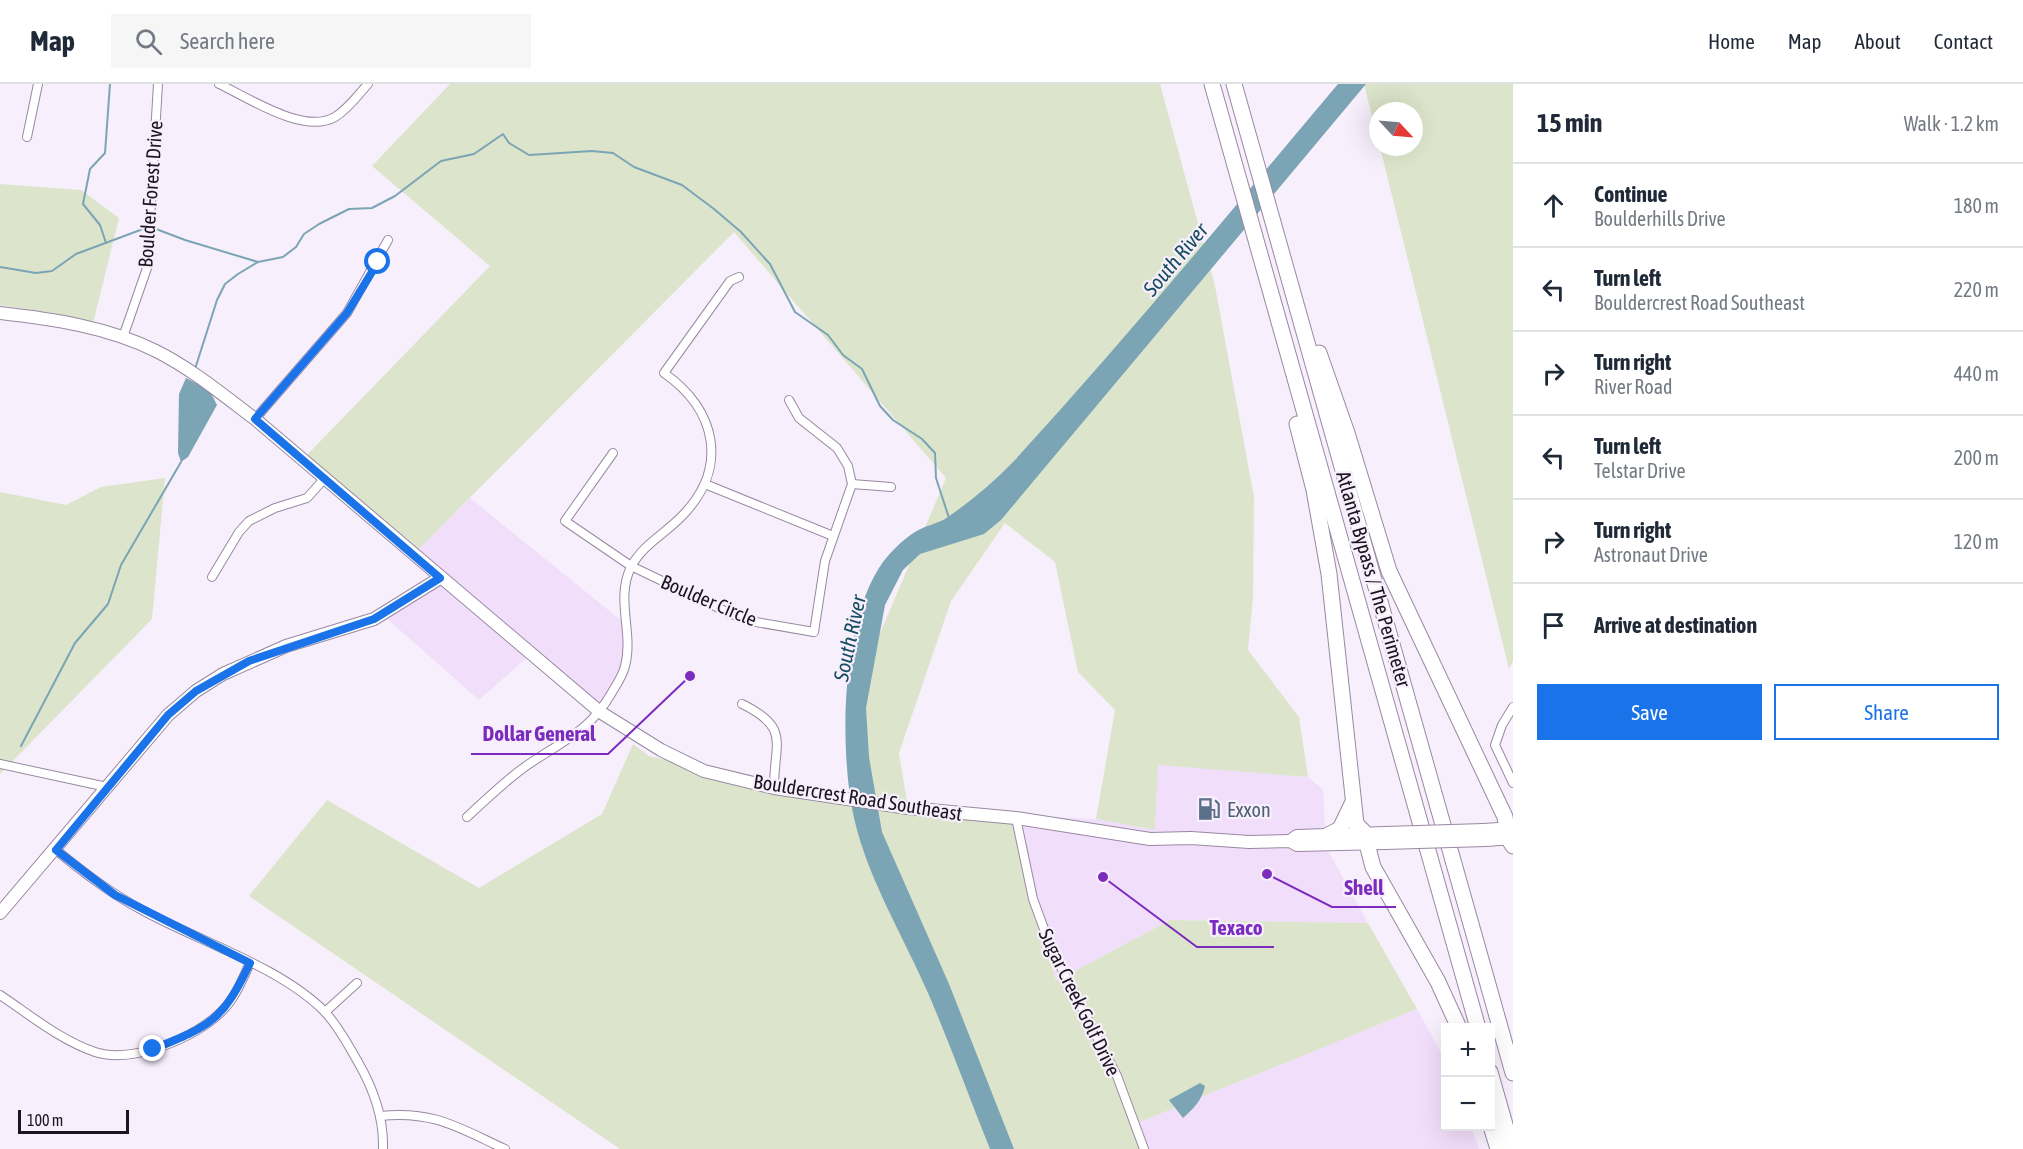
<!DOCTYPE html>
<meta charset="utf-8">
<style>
body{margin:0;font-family:"Asap Condensed",sans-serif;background:#f6f6f7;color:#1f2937}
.controls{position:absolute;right:18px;bottom:18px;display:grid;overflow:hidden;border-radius:0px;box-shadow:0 6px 24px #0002}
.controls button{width:54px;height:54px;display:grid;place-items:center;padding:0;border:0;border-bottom:2px solid #e0e1e3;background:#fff;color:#1f2937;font:30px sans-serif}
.compass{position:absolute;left:1369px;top:18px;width:54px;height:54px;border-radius:50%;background:#fff;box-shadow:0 6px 24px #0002;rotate:116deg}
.scale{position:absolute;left:18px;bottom:15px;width:111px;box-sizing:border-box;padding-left:6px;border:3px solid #1c151f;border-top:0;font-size:16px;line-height:21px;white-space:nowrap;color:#1c151f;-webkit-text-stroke:4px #f7effb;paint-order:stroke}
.stop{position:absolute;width:18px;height:18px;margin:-14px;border:4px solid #1a73e8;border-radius:50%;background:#fff}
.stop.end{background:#1a73e8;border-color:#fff;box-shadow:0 2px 6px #0008}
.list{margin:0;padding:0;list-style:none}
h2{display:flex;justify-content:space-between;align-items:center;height:78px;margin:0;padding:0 24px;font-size:26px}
h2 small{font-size:20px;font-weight:400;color:#747a83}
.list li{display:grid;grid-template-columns:39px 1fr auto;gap:18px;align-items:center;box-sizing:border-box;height:84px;padding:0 24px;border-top:2px solid #e0e1e3}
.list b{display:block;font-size:22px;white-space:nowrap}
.list p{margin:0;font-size:20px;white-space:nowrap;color:#747a83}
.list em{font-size:20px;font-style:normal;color:#747a83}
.actions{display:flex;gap:12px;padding:18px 24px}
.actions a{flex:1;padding:14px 0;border:2px solid #1a73e8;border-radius:0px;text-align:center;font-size:21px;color:#1a73e8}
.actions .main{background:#1a73e8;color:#fff}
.icon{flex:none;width:33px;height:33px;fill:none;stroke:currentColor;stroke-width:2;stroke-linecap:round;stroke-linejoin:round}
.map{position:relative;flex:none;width:1513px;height:1065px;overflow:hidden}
header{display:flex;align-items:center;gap:36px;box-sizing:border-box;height:84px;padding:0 30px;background:#fff;border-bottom:2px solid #e0e1e3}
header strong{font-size:28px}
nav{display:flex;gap:33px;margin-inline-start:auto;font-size:21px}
.search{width:420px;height:54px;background:#f6f6f7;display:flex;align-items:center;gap:15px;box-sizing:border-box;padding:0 21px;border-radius:0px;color:#747a83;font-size:22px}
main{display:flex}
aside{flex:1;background:#fff}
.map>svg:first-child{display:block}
.built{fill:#f1defb}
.green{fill:#dce5cb}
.water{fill:#7ba4b5}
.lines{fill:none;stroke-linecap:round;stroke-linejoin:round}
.stream{stroke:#7ba4b5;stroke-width:2}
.street-casing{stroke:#9988a2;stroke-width:10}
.secondary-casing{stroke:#9988a2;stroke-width:14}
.highway-casing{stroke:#9988a2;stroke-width:17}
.street{stroke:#fff;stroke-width:8}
.secondary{stroke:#fff;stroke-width:12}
.highway{stroke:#fff;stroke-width:15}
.secondary-bridge-casing{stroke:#9988a2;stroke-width:14;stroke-linecap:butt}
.secondary-bridge{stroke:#fff;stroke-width:12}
.route{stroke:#1a73e8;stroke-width:8}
.labels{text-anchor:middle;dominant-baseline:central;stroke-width:4.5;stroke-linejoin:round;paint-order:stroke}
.street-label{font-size:20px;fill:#1c151f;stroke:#f7effb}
.service-label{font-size:20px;fill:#4e5e75;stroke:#f7effb;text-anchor:start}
.water-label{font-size:21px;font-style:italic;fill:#164d61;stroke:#f7effb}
.leader{fill:none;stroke:#7b2cbf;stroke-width:2}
.callout-dot{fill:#7b2cbf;stroke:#f7effb;stroke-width:2}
.callout-label{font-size:21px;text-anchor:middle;font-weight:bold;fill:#7b2cbf;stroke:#f7effb;stroke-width:4.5;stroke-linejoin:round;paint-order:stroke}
</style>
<header>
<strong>Map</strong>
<div class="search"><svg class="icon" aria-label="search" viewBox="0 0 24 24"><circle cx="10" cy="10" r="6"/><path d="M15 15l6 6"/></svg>Search here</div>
<nav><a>Home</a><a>Map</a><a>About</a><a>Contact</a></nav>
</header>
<main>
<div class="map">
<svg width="1513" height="1065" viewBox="0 0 1513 1065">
<rect width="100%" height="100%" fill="#f7effb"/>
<g class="built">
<polygon points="470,414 628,542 627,582 602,626 531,570 479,616 384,532 440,491 415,469"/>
<polygon points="1158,680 1308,693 1323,706 1326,763 1368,839 1170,836 1056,897 1009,731 1096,735 1155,746"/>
<polygon points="1417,925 1445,976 1446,1042 1471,1043 1479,1065 1146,1065 1135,1040"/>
</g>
<g class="green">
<polygon points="450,0 1160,0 1215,202 1254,413 1253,513 1248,566 1299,633 1308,693 1158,681 1155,746 1096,735 1115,626 1078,588 1055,478 1005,439 951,517 899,669 907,718 1009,731 1056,897 1170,836 1368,839 1417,925 1135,1040 1146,1065 620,1065 249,812 327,716 479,804 602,730 633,660 649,672 851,718 850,620 946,394 734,148 415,469 305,373 490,182 372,82"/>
<polygon points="1364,0 1513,0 1513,577 1509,585 1380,63 1414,63 1414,27 1378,27 1378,57"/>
<polygon points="0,100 81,106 119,134 93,239 52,229 0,221"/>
<polygon points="165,394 152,535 0,690 0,408 66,421 101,403"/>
</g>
<g class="water">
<path d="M 1338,0 L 1366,0 L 1001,436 L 984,450 L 920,470 L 903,486 L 885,521 L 866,624 L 869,673 L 882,748 L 949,900 L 1014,1065 L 990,1065 C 969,1013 950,960 928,909 C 902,849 864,789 852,724 C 840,658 842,542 879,484 C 887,471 902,456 915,448 C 924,442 936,440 945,435 C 970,418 993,399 1014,377 C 1126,255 1231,127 1338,0 Z"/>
<polygon points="186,294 210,307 217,321 188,373 181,378 178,369 179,310"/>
<path d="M 1200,999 L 1205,1002 C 1202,1016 1194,1024 1183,1034 L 1169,1016 Z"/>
</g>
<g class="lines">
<g class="stream">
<polyline points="156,145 185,156 258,178"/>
<polyline points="106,159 100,141 83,120 90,85 105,69 110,0"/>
<polyline points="0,183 36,189 52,187 76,170 143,145"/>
<polyline points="195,285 217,216 225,200 238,190 258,178 283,173 296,163 304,150 319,140 349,125 372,124 395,112 441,77 474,70 503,50 509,59 529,71 592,67 613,69 634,83 682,101 714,125 741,148 770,180 795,228 828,251 843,271 862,285 880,322 893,336 922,355 935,369 936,394 949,434"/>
<polyline points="21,662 75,559 108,520 121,481 181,378"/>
</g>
<g class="street-casing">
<g id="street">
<path d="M 219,0 C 249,14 304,51 335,33 C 348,25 358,11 368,0"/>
<polyline points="27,53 38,0"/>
<polyline points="123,253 147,184 158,0"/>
<polyline points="255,335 347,229 388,156"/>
<polyline points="613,369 565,437 631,482 729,529 750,537 814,548 825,477 852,400 848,382 837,364 799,334 789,316"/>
<polyline points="705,400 833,452"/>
<polyline points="852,400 891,403"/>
<polyline points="212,493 239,448 249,437 275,424 307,414 325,394"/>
<path d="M 742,620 C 791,644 774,658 774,704"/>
<polyline points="1513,623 1502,641 1495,661 1513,699"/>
<polyline points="0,680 107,703"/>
<path d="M 467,733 C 483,718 500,702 518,688 C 554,660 586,653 611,610 C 616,601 623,592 625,582 C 634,549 615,515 631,483 C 642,461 666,449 682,432 C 729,384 717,326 664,289 L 730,197 L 739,193"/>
<polyline points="1016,734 1033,815 1051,864 1117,992 1144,1065"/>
<path d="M 56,766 C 83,788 110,809 142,826 C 198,857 281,883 325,928 C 339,943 348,961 358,978 C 373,1004 384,1035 383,1065"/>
<path d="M 0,911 C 30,931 60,956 95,968 C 132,980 196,954 222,927 C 235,915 242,896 250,879"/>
<polyline points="325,928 357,899"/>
<path d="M 380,1032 C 433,1026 459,1044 505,1065"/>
</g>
</g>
<g class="secondary-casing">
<g id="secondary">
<path d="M 0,229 C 53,235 108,243 156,267 C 192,285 223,311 255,335 L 600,628 L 661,666 L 704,687 L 774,704 L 908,724 L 1016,734 L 1150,755 L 1191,754 L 1249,758 L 1290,757 L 1297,761 L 1385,759"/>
<polyline points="1484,746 1513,744"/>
<polyline points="1486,756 1513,754"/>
<polyline points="1290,757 1297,752 1385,749"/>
<polyline points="0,829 168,631 196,607 223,590 286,562 374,535 440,494"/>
</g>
</g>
<g class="highway-casing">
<g id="highway">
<polyline points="1212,0 1478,944"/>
<polyline points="1234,0 1513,989"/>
<polyline points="1319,269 1347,349 1389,487 1505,733 1507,745"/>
<polyline points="1297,340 1314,406 1329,490 1356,740 1365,749"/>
<polyline points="1328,751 1340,745 1352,720"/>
<polyline points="1508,754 1513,762"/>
<polyline points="1367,760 1373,783 1438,898 1459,944"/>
<polyline points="1490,988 1512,1065"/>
<polyline points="1490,1039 1498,1065"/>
</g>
</g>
<use href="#street" class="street"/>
<use href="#secondary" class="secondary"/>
<use href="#highway" class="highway"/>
<g class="secondary-bridge-casing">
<g id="secondary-bridge">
<polyline points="1385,749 1484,746"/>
<polyline points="1385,759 1486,756"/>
</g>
</g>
<use href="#secondary-bridge" class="secondary-bridge"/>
</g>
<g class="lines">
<path class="route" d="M 153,965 C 211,942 223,936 250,879 L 115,811 L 56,766 L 168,631 L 196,607 L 249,577 L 374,535 L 440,494 L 255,335 L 347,229 L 378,178"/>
</g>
<defs>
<g id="fuel-bare" transform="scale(1.8)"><path d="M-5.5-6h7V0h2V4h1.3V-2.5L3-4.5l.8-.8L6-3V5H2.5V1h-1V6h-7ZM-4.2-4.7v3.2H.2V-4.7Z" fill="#5c6f8a" stroke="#f7effb" stroke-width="2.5" paint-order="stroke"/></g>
</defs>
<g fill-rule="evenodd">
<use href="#fuel-bare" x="1209" y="725"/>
</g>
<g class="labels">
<g class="street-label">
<text transform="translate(150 110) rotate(-86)">Boulder Forest Drive</text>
<text transform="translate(1374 495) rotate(74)">Atlanta Bypass / The Perimeter</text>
<text transform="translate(709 516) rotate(23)">Boulder Circle</text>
<text transform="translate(858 713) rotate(9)">Bouldercrest Road Southeast</text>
<text transform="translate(1080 918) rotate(64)">Sugar Creek Golf Drive</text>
</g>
<g class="service-label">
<text x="1227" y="725">Exxon</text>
</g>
<g class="water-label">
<text transform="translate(1175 175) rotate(-50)">South River</text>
<text transform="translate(849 554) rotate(-78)">South River</text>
</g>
</g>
<path class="leader" d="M690 592L608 670H471M1267 790L1332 823H1396M1103 793L1197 863H1274"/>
<g class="callout-dot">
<circle cx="690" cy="592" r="6"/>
<circle cx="1267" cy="790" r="6"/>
<circle cx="1103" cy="793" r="6"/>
</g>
<g class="callout-label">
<text x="539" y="657">Dollar General</text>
<text x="1364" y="811">Shell</text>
<text x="1236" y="851">Texaco</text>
</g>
</svg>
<div class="controls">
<button>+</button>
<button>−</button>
</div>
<svg class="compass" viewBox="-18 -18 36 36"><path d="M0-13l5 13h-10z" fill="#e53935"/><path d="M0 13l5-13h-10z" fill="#747a83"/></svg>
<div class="scale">100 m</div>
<div class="stop" style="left:378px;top:178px"></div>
<div class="stop end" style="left:153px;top:965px"></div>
</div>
<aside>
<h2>15 min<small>Walk · 1.2 km</small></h2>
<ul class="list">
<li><svg class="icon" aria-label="ahead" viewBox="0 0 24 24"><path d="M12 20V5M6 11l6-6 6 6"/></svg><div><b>Continue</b><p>Boulderhills Drive</p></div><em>180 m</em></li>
<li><svg class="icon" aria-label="left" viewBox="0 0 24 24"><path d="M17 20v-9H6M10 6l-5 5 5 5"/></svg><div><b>Turn left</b><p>Bouldercrest Road Southeast</p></div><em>220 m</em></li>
<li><svg class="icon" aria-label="right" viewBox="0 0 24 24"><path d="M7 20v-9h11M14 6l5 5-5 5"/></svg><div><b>Turn right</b><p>River Road</p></div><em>440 m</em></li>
<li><svg class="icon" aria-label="left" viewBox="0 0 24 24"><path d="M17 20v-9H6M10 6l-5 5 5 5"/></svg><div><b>Turn left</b><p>Telstar Drive</p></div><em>200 m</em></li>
<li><svg class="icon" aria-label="right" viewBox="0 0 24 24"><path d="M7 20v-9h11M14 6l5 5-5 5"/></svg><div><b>Turn right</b><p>Astronaut Drive</p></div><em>120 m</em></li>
<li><svg class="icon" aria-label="arrive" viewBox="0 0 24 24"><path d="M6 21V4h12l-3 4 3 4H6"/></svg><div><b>Arrive at destination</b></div></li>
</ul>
<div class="actions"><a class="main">Save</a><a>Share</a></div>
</aside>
</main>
